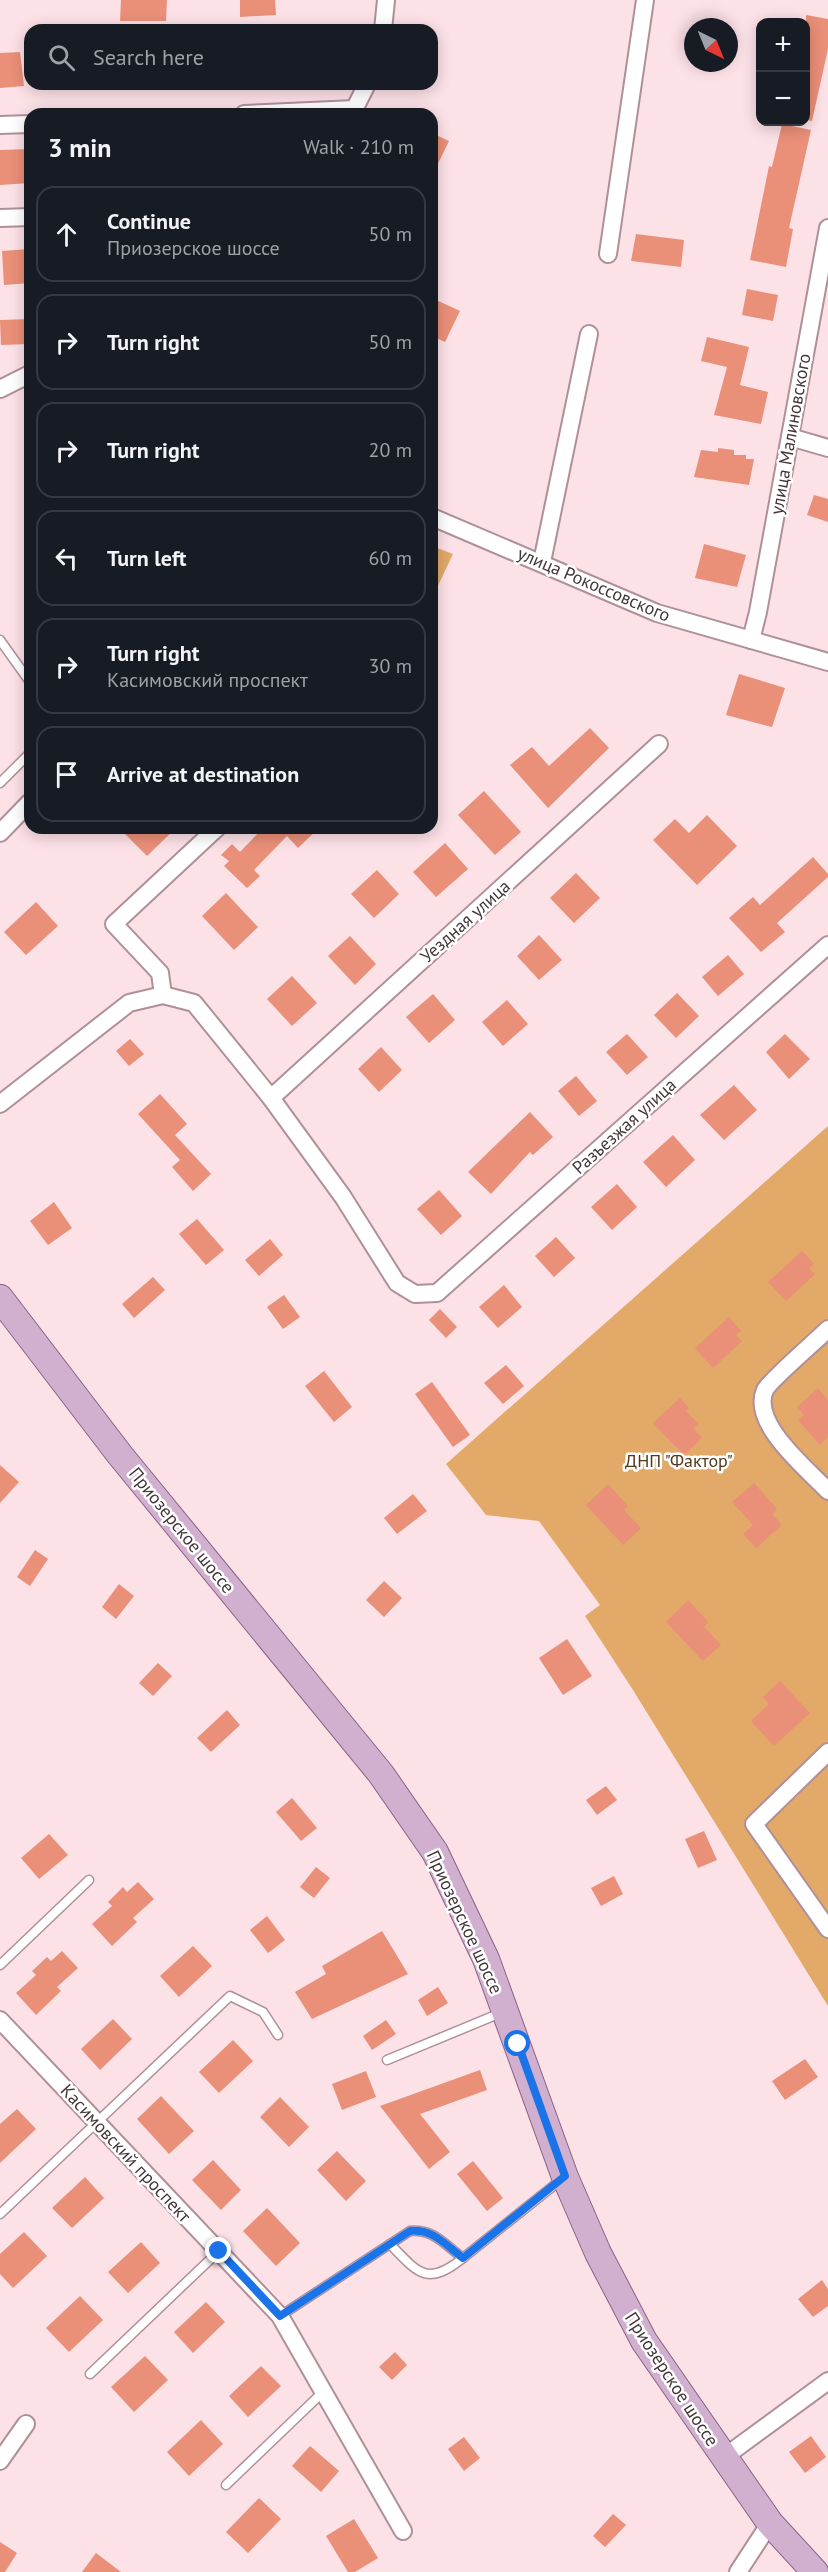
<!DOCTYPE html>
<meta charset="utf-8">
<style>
body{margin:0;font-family:"PT Sans",sans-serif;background:#242831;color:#f1f3f6}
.controls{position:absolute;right:18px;top:18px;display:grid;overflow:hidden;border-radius:12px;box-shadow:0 3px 15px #0003}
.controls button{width:54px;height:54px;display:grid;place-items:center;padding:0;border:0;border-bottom:2px solid #363941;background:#171b24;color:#f1f3f6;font:30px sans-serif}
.compass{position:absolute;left:684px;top:18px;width:54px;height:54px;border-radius:50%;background:#171b24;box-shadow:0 3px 15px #0003;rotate:137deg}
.stop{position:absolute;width:18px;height:18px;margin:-14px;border:4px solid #1a73e8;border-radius:50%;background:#fff}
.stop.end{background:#1a73e8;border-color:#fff;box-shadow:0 2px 6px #0008}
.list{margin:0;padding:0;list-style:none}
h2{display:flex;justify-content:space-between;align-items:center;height:78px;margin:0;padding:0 24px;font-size:26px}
h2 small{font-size:20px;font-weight:400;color:#9ea1a6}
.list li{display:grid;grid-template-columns:39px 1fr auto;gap:18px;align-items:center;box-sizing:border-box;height:96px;margin:0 12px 12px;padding:0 12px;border:2px solid #363941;border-radius:18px}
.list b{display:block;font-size:22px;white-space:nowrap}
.list p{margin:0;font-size:20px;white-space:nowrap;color:#9ea1a6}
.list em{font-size:20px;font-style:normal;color:#9ea1a6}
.icon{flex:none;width:33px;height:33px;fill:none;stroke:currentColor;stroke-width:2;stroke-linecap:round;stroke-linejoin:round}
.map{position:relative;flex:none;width:828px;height:2572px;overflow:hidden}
.search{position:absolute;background:#171b24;box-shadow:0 3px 15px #0003;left:24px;top:24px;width:414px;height:66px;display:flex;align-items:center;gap:15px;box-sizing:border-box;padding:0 21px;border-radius:18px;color:#9ea1a6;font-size:22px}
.panel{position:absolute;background:#171b24;box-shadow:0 3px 15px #0003;left:24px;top:108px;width:414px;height:726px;border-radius:18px}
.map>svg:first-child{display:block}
.green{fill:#e2a969}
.building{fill:#ea8f78}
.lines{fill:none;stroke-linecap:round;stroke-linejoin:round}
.service-casing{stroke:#b09098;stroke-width:11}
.minor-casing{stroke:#b09098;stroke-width:20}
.primary-casing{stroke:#8b6285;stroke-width:28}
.service{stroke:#fff;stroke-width:8}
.minor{stroke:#fff;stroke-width:16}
.primary{stroke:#d1afce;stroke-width:26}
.route{stroke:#1a73e8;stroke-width:8}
.labels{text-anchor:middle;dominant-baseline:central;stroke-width:5;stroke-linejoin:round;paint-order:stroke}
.street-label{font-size:18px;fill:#433639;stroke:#fff}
.park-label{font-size:18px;fill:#53391a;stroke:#fff}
</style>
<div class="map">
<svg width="828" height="2572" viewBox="0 0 828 2572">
<rect width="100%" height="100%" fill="#fce1e7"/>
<g class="green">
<polygon points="432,546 453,554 434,594 432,594"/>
<polygon points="828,1126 828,2006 633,1690 585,1616 600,1605 539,1521 486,1515 446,1464"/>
</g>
<g class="building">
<polygon points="121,0 167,0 166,21 120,21"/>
<polygon points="240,0 275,0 276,15 240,17"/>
<polygon points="806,15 828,19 828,49 812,121 806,120"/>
<polygon points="20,52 24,86 0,88 0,53"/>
<polygon points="782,124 811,130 789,228 793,229 786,267 750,260 769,166 772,167"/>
<polygon points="432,133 449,141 432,176"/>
<polygon points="30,149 30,183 0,185 0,150"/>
<polygon points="636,234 684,240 681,267 631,261"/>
<polygon points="29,249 30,283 4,285 2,251"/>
<polygon points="747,289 778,295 773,321 742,315"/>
<polygon points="432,298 460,311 445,342 432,336"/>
<polygon points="30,319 30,344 1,345 0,320"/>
<polygon points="707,337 749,347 740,385 768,392 761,424 714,415 727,367 701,361"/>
<polygon points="718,448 734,450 734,455 746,455 746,459 754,459 749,485 694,477 701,450 718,452"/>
<polygon points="814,495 828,499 828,522 807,515"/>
<polygon points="704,544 746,555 737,587 695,578"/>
<polygon points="739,674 785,688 772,727 726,715"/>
<polygon points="590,728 609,748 548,808 510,765 532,747 549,766"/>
<polygon points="484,791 521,832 495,855 458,815"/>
<polygon points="707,815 737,846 697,885 653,840 675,819 689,833"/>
<polygon points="119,828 176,828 147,856"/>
<polygon points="263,828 319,828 298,848 287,836 254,870 260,876 247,888 224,866 229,861 221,855 232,844 240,852"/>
<polygon points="445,843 468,869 436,897 413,872"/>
<polygon points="813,857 828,874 828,877 777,923 785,932 761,952 729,918 753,897 760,905"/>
<polygon points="377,870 399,894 374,918 351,894"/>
<polygon points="576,873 600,898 574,923 550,898"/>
<polygon points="226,893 258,927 234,950 202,916"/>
<polygon points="36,902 58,926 26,955 4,932"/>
<polygon points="539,935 562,960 539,980 517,956"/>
<polygon points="350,936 376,964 355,985 328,956"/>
<polygon points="728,955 744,974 718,996 702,977"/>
<polygon points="292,976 317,1003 292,1026 267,999"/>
<polygon points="677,993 699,1016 676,1038 654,1015"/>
<polygon points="433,994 455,1020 429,1043 406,1017"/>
<polygon points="507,1000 528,1024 503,1046 482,1022"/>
<polygon points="627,1034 648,1057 627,1075 606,1052"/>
<polygon points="785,1034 810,1059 789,1079 766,1052"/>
<polygon points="130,1039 144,1054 129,1066 116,1051"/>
<polygon points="381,1047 402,1070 379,1092 358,1069"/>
<polygon points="576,1076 597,1101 579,1116 558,1091"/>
<polygon points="734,1085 757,1110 724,1140 700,1115"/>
<polygon points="160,1094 187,1124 175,1135 211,1174 193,1191 172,1167 180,1160 138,1114"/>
<polygon points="530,1112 553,1137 533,1155 530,1152 491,1194 468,1172"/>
<polygon points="673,1135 695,1160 666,1187 643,1162"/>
<polygon points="617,1184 637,1207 612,1230 591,1207"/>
<polygon points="439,1190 462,1216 441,1235 417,1209"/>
<polygon points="54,1202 72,1228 48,1245 30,1221"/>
<polygon points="197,1219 224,1250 206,1265 179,1234"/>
<polygon points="556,1237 575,1258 554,1277 535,1256"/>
<polygon points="270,1239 283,1255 259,1276 245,1260"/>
<polygon points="802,1251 814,1264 809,1268 815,1274 786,1301 768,1282"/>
<polygon points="153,1277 165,1290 134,1318 122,1304"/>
<polygon points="504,1285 522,1307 498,1328 479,1307"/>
<polygon points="284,1295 300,1317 283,1329 267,1307"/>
<polygon points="440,1309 457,1327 446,1338 429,1320"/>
<polygon points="729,1317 741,1331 736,1335 742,1341 713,1368 695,1348"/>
<polygon points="506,1365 524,1386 503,1404 484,1383"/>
<polygon points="324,1371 352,1407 334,1422 305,1386"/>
<polygon points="432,1382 470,1435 453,1447 415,1394"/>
<polygon points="818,1388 828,1400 828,1437 820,1445 798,1420 804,1415 797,1407"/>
<polygon points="680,1398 689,1408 686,1411 698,1424 693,1428 702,1438 684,1455 653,1423"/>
<polygon points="0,1465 19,1482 0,1503"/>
<polygon points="754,1483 777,1509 772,1514 782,1525 756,1548 743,1534 753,1525 732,1502"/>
<polygon points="608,1484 628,1506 624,1510 641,1528 623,1545 586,1505"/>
<polygon points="413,1494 427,1511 397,1534 384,1518"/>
<polygon points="35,1550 48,1559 30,1586 17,1577"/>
<polygon points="384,1581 402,1598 384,1617 366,1600"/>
<polygon points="119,1584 134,1596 116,1619 102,1607"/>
<polygon points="688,1600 708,1622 704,1627 721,1645 703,1661 666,1622"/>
<polygon points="567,1639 592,1676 563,1695 539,1658"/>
<polygon points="158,1663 172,1676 153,1696 139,1683"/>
<polygon points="780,1681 810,1713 774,1746 751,1721 769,1704 763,1697"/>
<polygon points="227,1710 240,1725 211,1752 197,1738"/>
<polygon points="606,1786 617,1800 597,1815 586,1800"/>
<polygon points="292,1798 317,1828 301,1841 276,1812"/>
<polygon points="704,1831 717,1860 698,1868 685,1839"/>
<polygon points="49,1834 68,1855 39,1879 21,1858"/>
<polygon points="316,1867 330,1878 314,1898 300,1887"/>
<polygon points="614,1876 623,1894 601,1906 591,1888"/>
<polygon points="138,1882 154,1899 133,1918 137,1922 112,1946 92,1924 112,1906 108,1902 123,1887 127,1892"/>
<polygon points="267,1916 285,1940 268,1953 250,1930"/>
<polygon points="382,1931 408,1974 312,2019 295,1992 326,1974 322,1966"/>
<polygon points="193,1946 212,1966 179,1997 160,1976"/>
<polygon points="62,1951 78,1968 57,1987 61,1991 36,2015 16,1993 36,1975 32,1971 47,1957 51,1961"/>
<polygon points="438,1987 448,2003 427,2016 418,2000"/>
<polygon points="113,2019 132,2039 100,2070 81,2049"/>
<polygon points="386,2020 396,2034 372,2050 363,2036"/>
<polygon points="233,2040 253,2061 219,2093 199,2072"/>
<polygon points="805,2059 818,2077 785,2100 772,2081"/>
<polygon points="480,2070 487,2090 420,2114 450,2152 429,2169 380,2106"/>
<polygon points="366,2071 376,2097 342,2110 332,2084"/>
<polygon points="161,2096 194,2131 169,2154 137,2119"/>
<polygon points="280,2097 309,2127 289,2147 260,2117"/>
<polygon points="17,2109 36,2129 0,2163 0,2124"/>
<polygon points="337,2151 366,2181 346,2201 317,2170"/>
<polygon points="213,2160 241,2190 221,2210 192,2180"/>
<polygon points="473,2161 503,2198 487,2211 457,2174"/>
<polygon points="85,2177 104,2198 72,2228 52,2208"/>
<polygon points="267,2208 300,2243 276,2266 243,2231"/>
<polygon points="24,2232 47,2256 13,2288 0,2274 0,2254"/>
<polygon points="141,2242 160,2263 128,2293 108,2272"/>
<polygon points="822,2280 828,2289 828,2306 813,2317 798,2299"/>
<polygon points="80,2296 103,2320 69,2352 46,2328"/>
<polygon points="206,2302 225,2322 193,2353 174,2332"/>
<polygon points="395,2352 407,2365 392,2380 379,2367"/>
<polygon points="145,2356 168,2380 134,2412 111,2387"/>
<polygon points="261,2366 281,2386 248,2417 229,2396"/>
<polygon points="201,2420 223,2444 189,2476 167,2452"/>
<polygon points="811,2436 826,2457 805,2473 789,2452"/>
<polygon points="464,2437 480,2458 464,2471 448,2449"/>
<polygon points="310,2446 339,2471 321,2492 292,2466"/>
<polygon points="259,2498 281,2519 248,2553 226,2532"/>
<polygon points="613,2514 626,2525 605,2547 593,2536"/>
<polygon points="354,2519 378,2558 355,2572 348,2572 326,2536"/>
<polygon points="0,2542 17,2553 5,2572 0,2572"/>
<polygon points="96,2553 121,2572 82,2572"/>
</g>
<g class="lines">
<g class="service-casing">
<g id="service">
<polyline points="0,640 30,682"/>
<polyline points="0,783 30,753"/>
<polyline points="0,1965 89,1880"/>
<polyline points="387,2060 503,2012"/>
<polyline points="0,2214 230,1996 263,2012 278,2035"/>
<path d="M 390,2244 C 418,2273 427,2287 463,2258"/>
<path d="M 280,2316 L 410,2231 C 434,2229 444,2244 463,2258 L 562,2179"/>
<polyline points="90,2374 219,2251"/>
<polyline points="226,2485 323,2392"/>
</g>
</g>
<g class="minor-casing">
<g id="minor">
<polyline points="383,30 386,0"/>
<polyline points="244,114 355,109"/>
<polyline points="352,114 367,84"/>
<polyline points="0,125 30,124"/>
<polyline points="0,218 30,217"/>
<polyline points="608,254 645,0"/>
<polyline points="0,389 30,374"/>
<polyline points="790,437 828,448"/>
<polyline points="432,517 657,613 828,662"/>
<polyline points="542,562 589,334"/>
<polyline points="751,640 758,612 828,228"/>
<polyline points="0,833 30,802"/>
<polyline points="163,995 160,973 114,924 217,828"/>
<polyline points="271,1098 659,744"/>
<polyline points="0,1104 129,1003 163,995 194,1003 271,1098 343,1197 397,1283 415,1294 437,1293 828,945"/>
<path d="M 828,1329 C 817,1340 770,1380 765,1390 C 750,1423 807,1469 828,1491"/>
<polyline points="828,1752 754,1824 828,1929"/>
<polyline points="0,2020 280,2316 403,2531"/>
<polyline points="723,2458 828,2381"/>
<polyline points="0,2461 26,2424"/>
<polyline points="738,2572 770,2523"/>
</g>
</g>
<g class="primary-casing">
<polyline id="primary" points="0,1298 120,1455 381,1774 435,1852 486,1959 565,2177 598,2253 644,2341 770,2523 815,2572"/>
</g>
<use href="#service" class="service"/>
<use href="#minor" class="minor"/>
<use href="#primary" class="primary"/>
</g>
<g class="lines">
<path class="route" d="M 219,2251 L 280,2316 L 410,2231 C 434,2229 444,2244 463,2258 L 565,2176 L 518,2044"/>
</g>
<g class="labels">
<g class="street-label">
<text transform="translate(790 434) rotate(-80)">улица Малиновского</text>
<text transform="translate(594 584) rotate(23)">улица Рокоссовского</text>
<text transform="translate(465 921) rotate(-42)">Уездная улица</text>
<text transform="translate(624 1126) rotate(-42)">Разъезжая улица</text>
<text transform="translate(182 1530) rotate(51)">Приозерское шоссе</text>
<text transform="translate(465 1922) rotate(65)">Приозерское шоссе</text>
<text transform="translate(126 2153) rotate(47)">Касимовский проспект</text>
<text transform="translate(672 2379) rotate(57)">Приозерское шоссе</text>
</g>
<g class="park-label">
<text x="679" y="1460">ДНП "Фактор"</text>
</g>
</g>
</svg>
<div class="controls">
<button>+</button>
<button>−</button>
</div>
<svg class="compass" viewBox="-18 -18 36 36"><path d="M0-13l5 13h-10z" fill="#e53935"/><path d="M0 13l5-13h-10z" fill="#9ea1a6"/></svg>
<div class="stop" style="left:518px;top:2044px"></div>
<div class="stop end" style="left:219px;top:2251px"></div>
<div class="search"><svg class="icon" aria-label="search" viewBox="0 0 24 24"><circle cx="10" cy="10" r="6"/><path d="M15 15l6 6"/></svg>Search here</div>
<section class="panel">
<h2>3 min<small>Walk · 210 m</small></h2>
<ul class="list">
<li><svg class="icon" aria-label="ahead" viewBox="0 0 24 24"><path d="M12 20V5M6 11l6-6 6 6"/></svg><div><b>Continue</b><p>Приозерское шоссе</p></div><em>50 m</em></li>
<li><svg class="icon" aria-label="right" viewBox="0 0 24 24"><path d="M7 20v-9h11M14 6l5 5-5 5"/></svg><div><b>Turn right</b></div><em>50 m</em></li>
<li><svg class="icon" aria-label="right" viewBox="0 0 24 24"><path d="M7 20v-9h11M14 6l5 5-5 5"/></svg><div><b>Turn right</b></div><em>20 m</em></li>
<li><svg class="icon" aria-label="left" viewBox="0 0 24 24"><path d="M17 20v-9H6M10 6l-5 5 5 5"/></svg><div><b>Turn left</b></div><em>60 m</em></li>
<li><svg class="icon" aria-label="right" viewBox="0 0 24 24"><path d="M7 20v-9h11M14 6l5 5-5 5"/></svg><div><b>Turn right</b><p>Касимовский проспект</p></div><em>30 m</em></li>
<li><svg class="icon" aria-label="arrive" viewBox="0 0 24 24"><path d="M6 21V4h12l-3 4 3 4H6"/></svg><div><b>Arrive at destination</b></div></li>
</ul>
</section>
</div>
